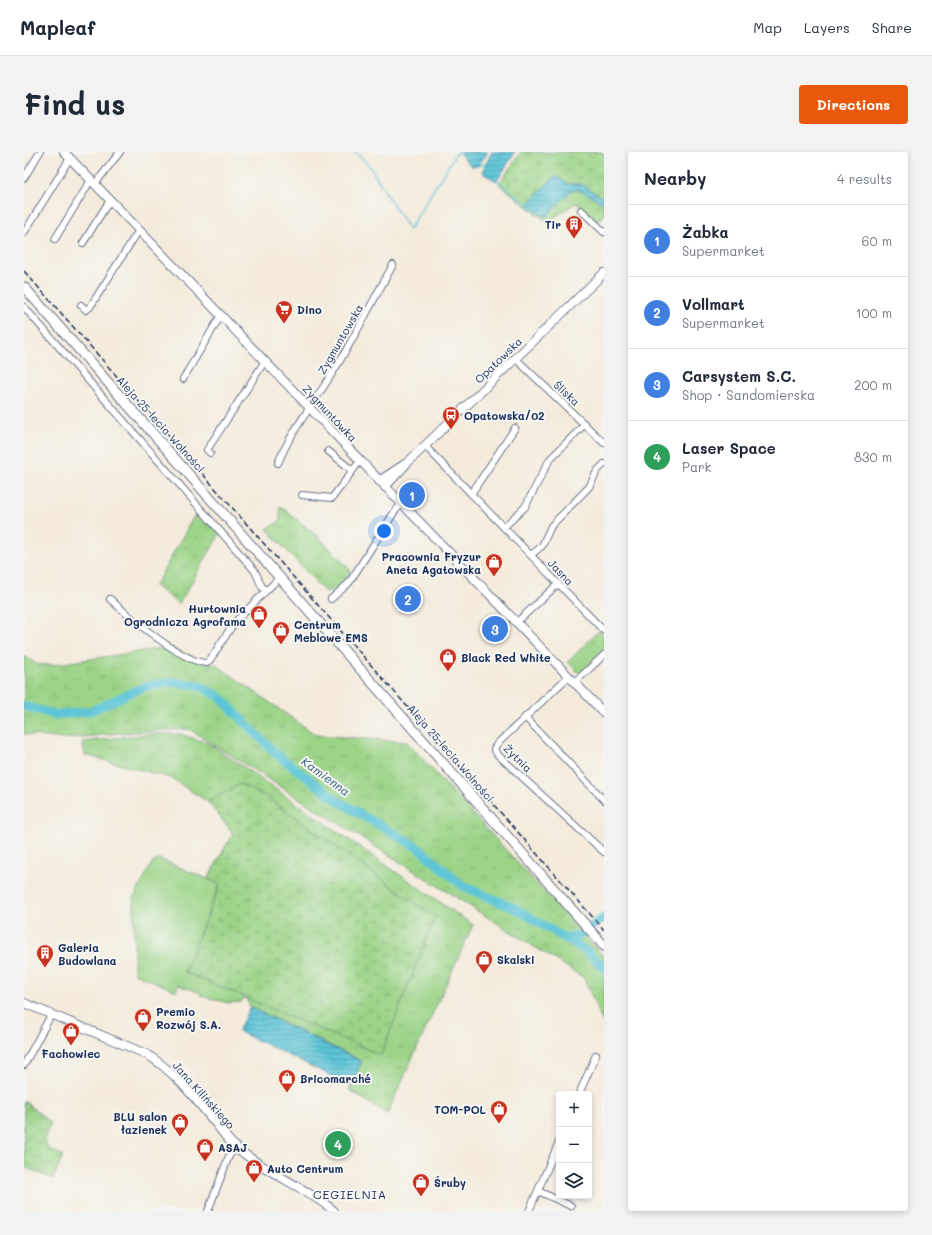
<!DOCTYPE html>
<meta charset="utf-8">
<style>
body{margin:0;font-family:Mali,sans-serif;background:#f2f2f3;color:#1f2937}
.controls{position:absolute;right:12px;bottom:12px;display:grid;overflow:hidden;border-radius:4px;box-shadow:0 2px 6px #0003}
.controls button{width:36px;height:36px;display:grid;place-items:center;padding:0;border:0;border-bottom:1px solid #e0e1e3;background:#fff;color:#1f2937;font:20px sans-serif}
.you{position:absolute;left:360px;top:379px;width:14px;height:14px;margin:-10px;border:3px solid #fff;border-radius:50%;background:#1a73e8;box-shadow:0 0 0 6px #1a73e833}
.badge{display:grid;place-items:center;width:26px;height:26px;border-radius:50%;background:#ea580c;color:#fff;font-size:13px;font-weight:700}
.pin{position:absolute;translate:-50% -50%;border:2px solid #fff;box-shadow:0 1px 4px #0006}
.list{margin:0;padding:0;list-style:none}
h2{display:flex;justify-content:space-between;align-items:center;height:52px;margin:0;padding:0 16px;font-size:17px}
h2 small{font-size:13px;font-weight:400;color:#747a83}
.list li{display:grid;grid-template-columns:26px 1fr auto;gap:12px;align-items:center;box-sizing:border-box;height:72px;padding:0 16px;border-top:1px solid #e0e1e3}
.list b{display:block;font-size:15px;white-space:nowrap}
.list p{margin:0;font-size:13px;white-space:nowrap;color:#747a83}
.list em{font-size:13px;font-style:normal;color:#747a83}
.icon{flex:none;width:22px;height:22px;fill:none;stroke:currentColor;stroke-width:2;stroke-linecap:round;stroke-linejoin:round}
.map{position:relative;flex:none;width:580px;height:1059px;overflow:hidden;border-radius:4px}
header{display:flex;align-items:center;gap:24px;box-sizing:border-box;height:56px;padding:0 20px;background:#fff;border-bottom:1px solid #e0e1e3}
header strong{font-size:19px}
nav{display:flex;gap:22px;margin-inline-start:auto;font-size:14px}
.intro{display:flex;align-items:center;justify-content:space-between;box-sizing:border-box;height:96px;padding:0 24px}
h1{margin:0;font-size:28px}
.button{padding:10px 18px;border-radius:4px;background:#ea580c;color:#fff;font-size:14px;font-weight:700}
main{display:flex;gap:24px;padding:0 24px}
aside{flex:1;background:#fff;border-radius:4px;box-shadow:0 2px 6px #0003}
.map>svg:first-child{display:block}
.grass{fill:url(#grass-tufts);stroke:#5b8272}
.wetland{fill:url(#wetland-marsh);stroke:#5b8272}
.park{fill:url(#park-dots);stroke:#5b8272}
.garden{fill:#9bd487;stroke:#5b8272}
.water{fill:url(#water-rules);stroke:#3c7a9a}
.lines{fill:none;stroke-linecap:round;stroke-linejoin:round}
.stream{stroke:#5cc5d7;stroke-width:1.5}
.river{stroke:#5cc5d7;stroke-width:9}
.street-casing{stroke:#67718a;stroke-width:8}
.secondary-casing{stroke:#67718a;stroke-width:10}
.primary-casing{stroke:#67718a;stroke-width:11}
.street{stroke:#fff;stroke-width:6}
.secondary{stroke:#fff;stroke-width:8}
.primary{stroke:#fff;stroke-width:9}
.rail{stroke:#1b2f5e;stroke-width:1.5;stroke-dasharray:6 3;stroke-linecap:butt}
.labels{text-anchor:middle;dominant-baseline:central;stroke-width:4;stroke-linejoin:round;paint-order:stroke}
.poi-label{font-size:11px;font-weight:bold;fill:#1b2f5e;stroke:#f6f6f2;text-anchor:start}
.street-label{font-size:11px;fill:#1b2f5e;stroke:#f6f6f2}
.water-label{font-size:12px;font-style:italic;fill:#2e5c82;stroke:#f6f6f2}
.neighbourhood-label{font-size:12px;letter-spacing:1px;fill:#1b2f5e;stroke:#f6f6f2}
</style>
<header>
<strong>Mapleaf</strong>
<nav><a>Map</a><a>Layers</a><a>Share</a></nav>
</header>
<div class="intro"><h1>Find us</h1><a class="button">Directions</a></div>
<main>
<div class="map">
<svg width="580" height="1059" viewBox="0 0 580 1059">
<defs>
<pattern id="grass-tufts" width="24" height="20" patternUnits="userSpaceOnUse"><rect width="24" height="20" fill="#9bd487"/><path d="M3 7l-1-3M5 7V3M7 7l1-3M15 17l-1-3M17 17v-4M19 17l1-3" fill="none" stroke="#85b677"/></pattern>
<pattern id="wetland-marsh" width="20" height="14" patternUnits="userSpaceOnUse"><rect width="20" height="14" fill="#9bd487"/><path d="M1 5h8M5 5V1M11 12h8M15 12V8" fill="none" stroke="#85b677"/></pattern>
<pattern id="park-dots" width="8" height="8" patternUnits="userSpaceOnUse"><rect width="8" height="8" fill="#9bd487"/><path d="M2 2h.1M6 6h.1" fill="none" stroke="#85b677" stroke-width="1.8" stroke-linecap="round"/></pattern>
<pattern id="water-rules" width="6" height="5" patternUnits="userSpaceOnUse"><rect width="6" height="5" fill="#5cc5d7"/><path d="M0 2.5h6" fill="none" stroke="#4ba0b2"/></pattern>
</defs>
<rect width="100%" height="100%" fill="#f6f6f2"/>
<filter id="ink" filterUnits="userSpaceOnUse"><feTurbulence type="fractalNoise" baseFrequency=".025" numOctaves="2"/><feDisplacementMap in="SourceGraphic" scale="8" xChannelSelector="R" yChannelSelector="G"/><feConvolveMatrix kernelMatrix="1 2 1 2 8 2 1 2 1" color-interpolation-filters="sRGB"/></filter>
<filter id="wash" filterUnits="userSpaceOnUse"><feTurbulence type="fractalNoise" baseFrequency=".012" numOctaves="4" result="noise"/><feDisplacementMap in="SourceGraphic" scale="16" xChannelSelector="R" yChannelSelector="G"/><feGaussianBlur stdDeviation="0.9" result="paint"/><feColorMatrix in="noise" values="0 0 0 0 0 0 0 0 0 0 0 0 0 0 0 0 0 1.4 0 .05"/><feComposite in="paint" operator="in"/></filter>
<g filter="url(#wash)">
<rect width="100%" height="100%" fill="#f4ebdb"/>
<g class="grass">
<polygon points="256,354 297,387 327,419 317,434 302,441 243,377 256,369"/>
<polygon points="174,357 196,382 155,452 131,434"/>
<polygon points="146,495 183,511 191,512 292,583 383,590 580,805 580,873 560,826 165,577 97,581 40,587 0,582 0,504 12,512 27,513"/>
<polygon points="124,582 157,582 186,592 449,773 363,962 325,938 338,909 226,855 221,845 196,733 184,727 209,681 184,650 147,626 61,603 58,590"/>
</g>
<g class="wetland">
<polygon points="497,0 580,0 580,62 574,70 552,51 523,70 475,32"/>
<polygon points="216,632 243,645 411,765 357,903 160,820 196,733 184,727 209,681 184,650"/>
<polygon points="0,949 27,971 20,988 25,998 39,1003 29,1027 0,1015"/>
</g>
<polygon class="park" points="575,478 580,484 580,497 556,522 544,510"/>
<polygon class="garden" points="135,707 196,732 160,820 221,845 217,850 205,851 177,844 177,841 154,833 152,839 110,821 110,746 128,711"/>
<g class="water">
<polygon points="434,0 464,0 454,14 447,14"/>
<polygon points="468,0 491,0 473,29 460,22 459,17"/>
<polygon points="531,24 544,32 557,32 580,46 580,53 573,47 553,37 547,39 523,64 519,64 504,52"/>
<polygon points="226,855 338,910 326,933 214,879"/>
</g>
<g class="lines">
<g class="stream">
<polyline points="331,0 344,12 385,78 433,0"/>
<polyline points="454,14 460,12 461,14"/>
<polyline points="472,28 513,59"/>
</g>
<g class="river">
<polyline points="0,554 32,563 67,559 119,535 146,530 174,533 196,545 251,601 314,649 393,695 439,734 492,757 561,798 580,816"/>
<polyline points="542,787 558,782 580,765"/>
</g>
</g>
</g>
<g filter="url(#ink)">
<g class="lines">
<g class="street-casing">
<g id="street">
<polyline points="0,26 16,0"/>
<polyline points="71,32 96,0"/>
<polyline points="557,58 580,80"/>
<polyline points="0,81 46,6"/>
<polyline points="31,87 67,28"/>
<polyline points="59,91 86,48"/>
<polyline points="57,153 62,158 66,155 115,78"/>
<polyline points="0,155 231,419 238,435 242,438"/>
<polyline points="491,206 580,291"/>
<polyline points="159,227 197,163"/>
<polyline points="401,294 580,479"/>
<polyline points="304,299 328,318"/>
<polyline points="186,301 183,298 241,209"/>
<path d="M 254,311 C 268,277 291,250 309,220 C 331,185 349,148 369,113"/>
<polyline points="447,342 491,276"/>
<polyline points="278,343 308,346 336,309"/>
<polyline points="480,375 501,355 526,307 561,272"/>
<polyline points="507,403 518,394 527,374 565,335 573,319 580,312"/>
<path d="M 86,447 C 104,464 159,511 183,511 L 186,508 L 210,471 L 256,425"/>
<polyline points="307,447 325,431 371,359 378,352"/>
<polyline points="493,470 534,432"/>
<polyline points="545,524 473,592 470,597 473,602 580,700"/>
<polyline points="551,530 580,503"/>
<polyline points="501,565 580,648"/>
<polyline points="0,913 27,863"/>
<polyline points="555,942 572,903"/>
<polyline points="514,1039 547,1054"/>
<polyline points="184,1059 205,1004 212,995"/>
<polyline points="505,1059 535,990"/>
</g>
</g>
<g class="secondary-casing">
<g id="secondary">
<polyline points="40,0 330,302 580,561"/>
<polyline points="355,329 381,312"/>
<polyline points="361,335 383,311 580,121"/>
<path d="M 0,851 L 122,902 C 151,919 171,947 193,973 C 199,981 205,990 213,996 C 242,1021 280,1034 310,1059"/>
</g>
</g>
<g class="primary-casing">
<polyline id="primary" points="0,135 580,794"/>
</g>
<use href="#street" class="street"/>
<use href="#secondary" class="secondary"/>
<use href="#primary" class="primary"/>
<polyline class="rail" points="0,119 580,778"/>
</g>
</g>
<defs>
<g id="building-pin" transform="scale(0.9)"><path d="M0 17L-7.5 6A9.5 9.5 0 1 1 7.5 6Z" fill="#c8321e" stroke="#f6f6f2"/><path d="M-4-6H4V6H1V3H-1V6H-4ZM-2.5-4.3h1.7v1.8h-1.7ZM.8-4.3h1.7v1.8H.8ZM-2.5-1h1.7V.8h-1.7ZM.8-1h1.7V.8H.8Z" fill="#fff"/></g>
<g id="supermarket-pin" transform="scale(0.9)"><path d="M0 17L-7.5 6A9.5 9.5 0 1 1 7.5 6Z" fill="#c8321e" stroke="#f6f6f2"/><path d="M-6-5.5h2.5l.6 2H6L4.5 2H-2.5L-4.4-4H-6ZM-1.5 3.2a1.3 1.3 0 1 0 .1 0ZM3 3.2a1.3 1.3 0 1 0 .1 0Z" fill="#fff"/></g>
<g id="bus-pin" transform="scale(0.9)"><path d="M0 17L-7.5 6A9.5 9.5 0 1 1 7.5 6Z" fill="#c8321e" stroke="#f6f6f2"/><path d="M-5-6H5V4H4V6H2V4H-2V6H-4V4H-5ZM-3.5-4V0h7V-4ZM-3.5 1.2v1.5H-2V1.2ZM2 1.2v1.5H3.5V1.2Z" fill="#fff"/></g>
<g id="shop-pin" transform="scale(0.9)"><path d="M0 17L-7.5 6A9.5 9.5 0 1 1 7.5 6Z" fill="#c8321e" stroke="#f6f6f2"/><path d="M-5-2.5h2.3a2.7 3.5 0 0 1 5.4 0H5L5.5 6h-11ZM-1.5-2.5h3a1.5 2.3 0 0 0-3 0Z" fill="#fff"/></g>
</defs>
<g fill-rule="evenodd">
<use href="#building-pin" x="550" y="72"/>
<use href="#supermarket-pin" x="260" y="157"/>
<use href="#bus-pin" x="427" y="263"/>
<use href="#shop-pin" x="470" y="410"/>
<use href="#shop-pin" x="235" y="462"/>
<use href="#shop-pin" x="257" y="478"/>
<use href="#shop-pin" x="424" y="505"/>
<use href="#building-pin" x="21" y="801"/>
<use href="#shop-pin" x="460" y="807"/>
<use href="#shop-pin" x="119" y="865"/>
<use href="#shop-pin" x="47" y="879"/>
<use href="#shop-pin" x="263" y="926"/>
<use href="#shop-pin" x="475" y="957"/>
<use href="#shop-pin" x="156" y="970"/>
<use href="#shop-pin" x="181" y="995"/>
<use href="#shop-pin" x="230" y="1016"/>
<use href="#shop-pin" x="397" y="1030"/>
</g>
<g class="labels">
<g class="poi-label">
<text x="537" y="72" text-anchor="end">Tir</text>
<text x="273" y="157">Dino</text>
<text x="440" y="263">Opatowska/02</text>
<text x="457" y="404" text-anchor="end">Pracownia Fryzur<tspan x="457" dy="13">Aneta Agatowska</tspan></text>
<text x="222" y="456" text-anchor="end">Hurtownia<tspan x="222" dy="13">Ogrodnicza Agrofama</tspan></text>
<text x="270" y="472">Centrum<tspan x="270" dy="13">Meblowe EMS</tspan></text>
<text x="437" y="505">Black Red White</text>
<text x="34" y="795">Galeria<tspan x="34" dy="13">Budowlana</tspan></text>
<text x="473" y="807">Skalski</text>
<text x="132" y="859">Premio<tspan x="132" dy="13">Rozwój S.A.</tspan></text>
<text x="47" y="901" text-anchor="middle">Fachowiec</text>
<text x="276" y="926">Bricomarché</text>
<text x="462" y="957" text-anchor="end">TOM-POL</text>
<text x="143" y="964" text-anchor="end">BLU salon<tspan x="143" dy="13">łazienek</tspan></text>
<text x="194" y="995">ASAJ</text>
<text x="243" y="1016">Auto Centrum</text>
<text x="410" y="1030">Śruby</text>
</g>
<g class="street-label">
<text transform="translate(316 187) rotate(-60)">Zygmuntowska</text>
<text transform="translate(474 208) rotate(-44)">Opatowska</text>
<text transform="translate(543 241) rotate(43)">Śliska</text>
<text transform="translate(306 261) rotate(47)">Zygmuntówka</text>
<text transform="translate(137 272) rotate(48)">Aleja 25-lecia Wolności</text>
<text transform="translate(537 420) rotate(46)">Jasna</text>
<text transform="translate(427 601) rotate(49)">Aleja 25-lecia Wolności</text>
<text transform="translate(494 606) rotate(44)">Żytnia</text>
<text transform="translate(180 943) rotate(48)">Jana Kilińskiego</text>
</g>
<g class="water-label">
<text transform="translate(302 624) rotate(36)">Kamienna</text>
</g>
<g class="neighbourhood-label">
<text x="326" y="1042">CEGIELNIA</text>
</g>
</g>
</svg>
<div class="controls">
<button>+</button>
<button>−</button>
<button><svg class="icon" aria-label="layers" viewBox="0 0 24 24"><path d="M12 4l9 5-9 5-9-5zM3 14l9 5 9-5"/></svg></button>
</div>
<div class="you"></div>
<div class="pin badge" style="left:388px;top:343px;background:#3f7fe0">1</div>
<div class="pin badge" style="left:384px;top:447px;background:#3f7fe0">2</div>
<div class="pin badge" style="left:471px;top:477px;background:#3f7fe0">3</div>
<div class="pin badge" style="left:314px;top:992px;background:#2e9e5b">4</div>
</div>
<aside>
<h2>Nearby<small>4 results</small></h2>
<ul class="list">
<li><span class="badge" style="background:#3f7fe0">1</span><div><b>Żabka</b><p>Supermarket</p></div><em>60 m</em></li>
<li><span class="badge" style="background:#3f7fe0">2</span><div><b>Vollmart</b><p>Supermarket</p></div><em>100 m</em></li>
<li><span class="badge" style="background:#3f7fe0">3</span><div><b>Carsystem S.C.</b><p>Shop · Sandomierska</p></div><em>200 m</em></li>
<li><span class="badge" style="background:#2e9e5b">4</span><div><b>Laser Space</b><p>Park</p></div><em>830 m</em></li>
</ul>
</aside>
</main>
